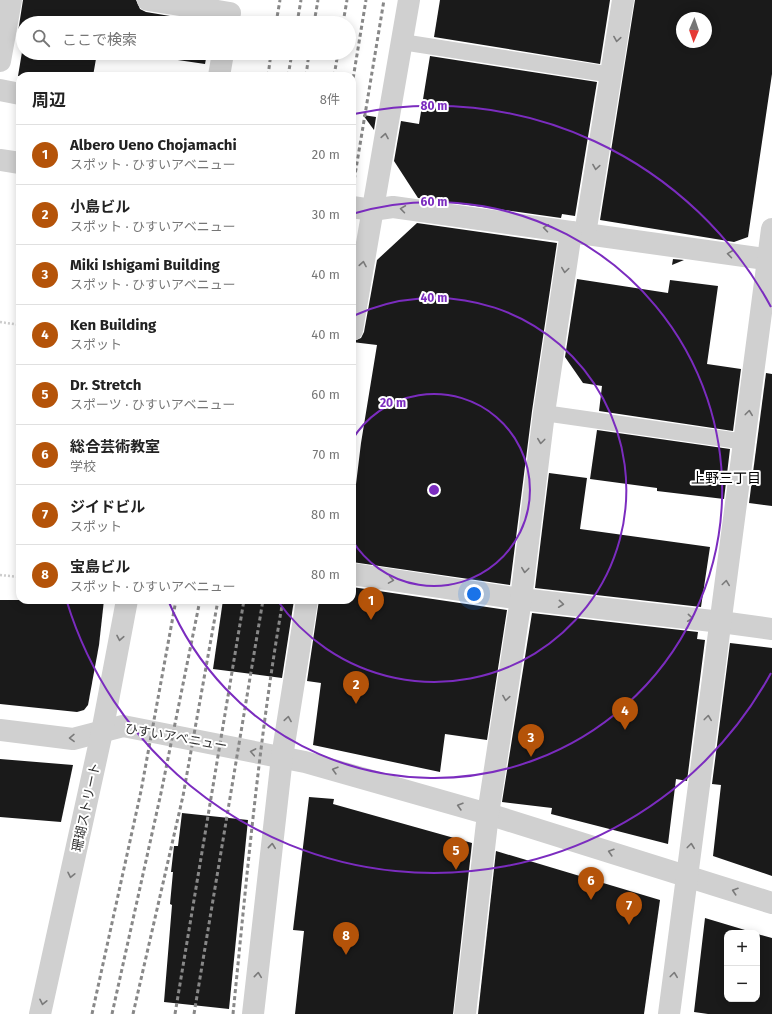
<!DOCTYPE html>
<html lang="ja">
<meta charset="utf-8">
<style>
body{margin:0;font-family:"Fira Sans","Noto Sans JP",sans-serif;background:#f6f6f6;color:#222}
.controls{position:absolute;right:12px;bottom:12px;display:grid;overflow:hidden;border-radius:8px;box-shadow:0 2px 10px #0003}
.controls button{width:36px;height:36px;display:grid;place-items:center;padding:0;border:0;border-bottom:1px solid #e0e0e0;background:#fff;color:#222;font:20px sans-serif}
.compass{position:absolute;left:676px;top:12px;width:36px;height:36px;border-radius:50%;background:#fff;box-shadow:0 2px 10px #0003;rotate:182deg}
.you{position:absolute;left:474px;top:594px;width:14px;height:14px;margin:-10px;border:3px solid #fff;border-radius:50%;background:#1a73e8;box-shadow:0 0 0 6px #1a73e833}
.badge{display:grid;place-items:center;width:26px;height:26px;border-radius:50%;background:#b45309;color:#fff;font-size:13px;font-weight:700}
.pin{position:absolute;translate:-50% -33px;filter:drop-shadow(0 1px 2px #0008)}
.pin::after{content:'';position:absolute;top:21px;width:14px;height:12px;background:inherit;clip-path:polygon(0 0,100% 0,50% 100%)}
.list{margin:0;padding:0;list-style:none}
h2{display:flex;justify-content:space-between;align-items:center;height:52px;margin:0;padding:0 16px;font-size:17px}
h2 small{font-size:13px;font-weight:400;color:#767676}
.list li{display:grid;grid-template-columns:26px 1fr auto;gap:12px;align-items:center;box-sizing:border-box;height:60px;padding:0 16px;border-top:1px solid #e0e0e0}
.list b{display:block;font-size:15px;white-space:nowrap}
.list p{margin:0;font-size:13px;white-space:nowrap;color:#767676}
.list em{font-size:13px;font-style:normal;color:#767676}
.icon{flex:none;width:22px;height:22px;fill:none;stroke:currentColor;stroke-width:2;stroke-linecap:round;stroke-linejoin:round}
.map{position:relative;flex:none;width:772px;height:1014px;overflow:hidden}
.search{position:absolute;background:#fff;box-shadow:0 2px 10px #0003;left:16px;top:16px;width:340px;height:44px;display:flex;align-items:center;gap:10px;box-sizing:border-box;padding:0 14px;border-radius:22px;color:#767676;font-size:15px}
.panel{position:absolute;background:#fff;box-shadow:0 2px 10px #0003;left:16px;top:72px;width:340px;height:532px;border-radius:12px}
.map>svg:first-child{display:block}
.building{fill:#1a1a1a;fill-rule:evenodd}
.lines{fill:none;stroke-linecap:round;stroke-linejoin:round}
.path{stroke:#cdcdcd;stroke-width:2.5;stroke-dasharray:2 2;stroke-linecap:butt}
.service{stroke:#d0d0d0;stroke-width:16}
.minor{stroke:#d0d0d0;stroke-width:22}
.rail{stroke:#888;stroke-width:3;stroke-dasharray:4 3;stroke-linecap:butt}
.oneway{stroke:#7a7a7a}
.ring{fill:none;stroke:#7b2cbf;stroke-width:2}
.labels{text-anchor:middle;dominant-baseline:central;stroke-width:4;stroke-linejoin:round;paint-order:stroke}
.street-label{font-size:13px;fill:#333;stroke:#fff}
.neighbourhood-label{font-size:14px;fill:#000;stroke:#fff}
.centre{fill:#7b2cbf;stroke:#fff;stroke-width:2}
.ring-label{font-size:12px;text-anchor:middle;font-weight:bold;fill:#7b2cbf;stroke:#fff;stroke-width:4;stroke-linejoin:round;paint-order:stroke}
</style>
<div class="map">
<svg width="772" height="1014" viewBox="0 0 772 1014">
<rect width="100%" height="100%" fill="#fff"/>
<g class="building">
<polygon points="23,0 136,0 140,9 146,12 212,23 23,23 23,32 18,32"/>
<polygon points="440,0 610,0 600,64 434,37"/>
<path d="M 635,0 L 772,0 L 772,74 L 748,237 L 734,242 L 600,220 ZM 682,18 L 706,18 L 706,42 L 682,42 Z"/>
<polygon points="23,46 23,53 97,53 93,76 18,76"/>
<polygon points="130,53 207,53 205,64"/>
<polygon points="430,56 597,82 575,216 562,214 561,218 418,198 394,161 401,121 419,124"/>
<polygon points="363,115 376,117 374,130"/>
<polygon points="417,223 557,243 532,411 510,585 352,562 352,517 361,443 377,345 352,342 361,338 364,332 377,260"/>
<polygon points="673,259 684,260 672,265"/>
<polygon points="577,279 668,293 670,280 718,286 707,364 741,369 733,431 599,411 602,386 583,383 565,357"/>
<polygon points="766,373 772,374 772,506 749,503"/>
<polygon points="597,430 730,449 724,499 657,491 657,488 590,479"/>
<polygon points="549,473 587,478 580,529 710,547 701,607 535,588"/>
<polygon points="352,587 507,610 487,740 445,734 440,772 313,745 321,683 307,681 319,600 352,600"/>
<polygon points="0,600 104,600 99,645 88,705 84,710 77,712 0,704"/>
<polygon points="223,600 294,600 282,678 213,669"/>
<polygon points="532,613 698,632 697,639 705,640 687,781 676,779 668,844 551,814 552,808 502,802"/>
<polygon points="730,643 772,648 772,876 713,856 721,785 712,784"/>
<polygon points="0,759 73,765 61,822 0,817"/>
<polygon points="309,797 334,799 333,804 472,843 453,1014 295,1014 304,931 293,930"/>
<polygon points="182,813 248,820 229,1009 164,1002 172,905 170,904 173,872 171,872 174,846 178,846"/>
<polygon points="496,851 660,900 644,1014 478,1014"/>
<polygon points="705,918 755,933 727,933 727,999 757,999 757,934 772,938 772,1014 708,1014 694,1012"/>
</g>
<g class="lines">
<g class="path">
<polyline points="0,322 20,325"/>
<polyline points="0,575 20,577"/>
</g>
<g class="service">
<polyline points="402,42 612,75"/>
<polyline points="544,413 746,442"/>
</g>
<g class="minor">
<polyline points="148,0 230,13"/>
<polyline points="0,61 11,0"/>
<polyline points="219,76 223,53"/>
<polyline points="0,90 20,94"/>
<polyline points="0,160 20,163"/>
<polyline points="352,207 372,210 393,207 772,260"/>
<polyline points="585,234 623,0"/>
<polyline points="352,330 409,0"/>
<polyline points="352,574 521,599 721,622 772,629"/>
<polyline points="0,730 73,739 123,726 305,762 488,814 772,903"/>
<polyline points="40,1014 102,732 127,600"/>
<polyline points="253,1014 282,757 307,600"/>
<polyline points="465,1014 488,814 521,599 544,413 571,232"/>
<polyline points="669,1014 772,229"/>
</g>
<g class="rail">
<polyline points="276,23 280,0"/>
<polyline points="297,23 301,0"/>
<polyline points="314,23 318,0"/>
<polyline points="343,23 347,0"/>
<polyline points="268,76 271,53"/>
<polyline points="288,76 292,53"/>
<polyline points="306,76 309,53"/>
<polyline points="334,76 338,53"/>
<polyline points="352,85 366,0"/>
<polyline points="352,193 384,0"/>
<polyline points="92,1014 141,791 176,600"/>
<polyline points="112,1014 161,793 200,600"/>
<polyline points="133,1014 183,796 218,600"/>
<polyline points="175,1014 244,600"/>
<polyline points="194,1014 263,600"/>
<path d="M 233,1014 C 247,876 259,737 283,600"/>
</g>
</g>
<defs><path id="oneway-chevron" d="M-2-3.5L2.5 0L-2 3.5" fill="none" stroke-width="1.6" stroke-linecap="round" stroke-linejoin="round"/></defs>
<g class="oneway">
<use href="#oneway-chevron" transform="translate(617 39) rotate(99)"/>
<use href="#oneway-chevron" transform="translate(385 136) rotate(-80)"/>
<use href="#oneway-chevron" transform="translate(596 167) rotate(99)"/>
<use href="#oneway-chevron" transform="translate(403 209) rotate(-172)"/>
<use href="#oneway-chevron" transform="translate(546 228) rotate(-172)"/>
<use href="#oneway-chevron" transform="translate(730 254) rotate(-172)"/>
<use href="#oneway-chevron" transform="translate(363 264) rotate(-80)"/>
<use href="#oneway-chevron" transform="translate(565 270) rotate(98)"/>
<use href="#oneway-chevron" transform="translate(749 413) rotate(-83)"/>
<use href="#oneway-chevron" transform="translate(541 441) rotate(97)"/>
<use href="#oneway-chevron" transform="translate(525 570) rotate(97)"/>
<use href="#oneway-chevron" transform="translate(391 580) rotate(9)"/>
<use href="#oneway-chevron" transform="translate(726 583) rotate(-82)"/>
<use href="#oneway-chevron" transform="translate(561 604) rotate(6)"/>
<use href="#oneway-chevron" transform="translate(690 618) rotate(6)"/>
<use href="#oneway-chevron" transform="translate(120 638) rotate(101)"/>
<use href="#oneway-chevron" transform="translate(506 698) rotate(99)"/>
<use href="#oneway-chevron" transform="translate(708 718) rotate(-83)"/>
<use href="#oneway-chevron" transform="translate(288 719) rotate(-81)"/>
<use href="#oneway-chevron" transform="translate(72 738) rotate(179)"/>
<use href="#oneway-chevron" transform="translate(253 752) rotate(-169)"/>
<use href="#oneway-chevron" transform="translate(335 770) rotate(-164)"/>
<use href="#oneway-chevron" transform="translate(460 806) rotate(-164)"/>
<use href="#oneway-chevron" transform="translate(272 846) rotate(-84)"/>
<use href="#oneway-chevron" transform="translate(691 846) rotate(-83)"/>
<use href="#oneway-chevron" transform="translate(611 852) rotate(-163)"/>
<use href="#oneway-chevron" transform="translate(71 875) rotate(102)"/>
<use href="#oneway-chevron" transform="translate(735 891) rotate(-162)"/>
<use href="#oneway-chevron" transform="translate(258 975) rotate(-84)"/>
<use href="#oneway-chevron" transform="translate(674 975) rotate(-83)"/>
<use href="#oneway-chevron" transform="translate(43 1002) rotate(102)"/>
</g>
<g class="ring">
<path d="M352 440A96 96 0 1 1 352 540"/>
<path d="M353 316A192 192 0 1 1 277 600"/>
<path d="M352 214A288 288 0 1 1 168 600"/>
<path d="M771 673A384 384 0 0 1 67 602M354 114A384 384 0 0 1 771 307"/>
</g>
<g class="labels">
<g class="street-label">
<text transform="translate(176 737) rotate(10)">ひすいアベニュー</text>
<text transform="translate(86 807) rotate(-78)">珊瑚ストリート</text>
</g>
<g class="neighbourhood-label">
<text x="726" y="478">上野三丁目</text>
</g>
</g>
<circle cx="434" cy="490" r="6" class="centre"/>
<g class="ring-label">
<text x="434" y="110">80 m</text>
<text x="434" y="206">60 m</text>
<text x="434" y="302">40 m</text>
<text x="393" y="407">20 m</text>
</g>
</svg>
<div class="controls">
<button>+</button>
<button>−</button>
</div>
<svg class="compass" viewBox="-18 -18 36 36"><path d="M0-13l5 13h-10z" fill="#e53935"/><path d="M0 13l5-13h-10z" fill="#767676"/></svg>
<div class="you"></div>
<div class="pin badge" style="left:371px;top:620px">1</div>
<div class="pin badge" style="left:356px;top:704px">2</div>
<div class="pin badge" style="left:531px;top:757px">3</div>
<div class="pin badge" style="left:625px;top:730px">4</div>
<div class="pin badge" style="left:456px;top:870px">5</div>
<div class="pin badge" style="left:591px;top:900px">6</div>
<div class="pin badge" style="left:629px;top:925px">7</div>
<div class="pin badge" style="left:346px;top:955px">8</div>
<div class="search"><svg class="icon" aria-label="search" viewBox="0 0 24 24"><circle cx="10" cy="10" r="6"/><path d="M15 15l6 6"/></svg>ここで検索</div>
<section class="panel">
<h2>周辺<small>8件</small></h2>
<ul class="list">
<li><span class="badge">1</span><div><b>Albero Ueno Chojamachi</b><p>スポット · ひすいアベニュー</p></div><em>20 m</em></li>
<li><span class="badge">2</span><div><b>小島ビル</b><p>スポット · ひすいアベニュー</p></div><em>30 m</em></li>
<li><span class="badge">3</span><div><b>Miki Ishigami Building</b><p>スポット · ひすいアベニュー</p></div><em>40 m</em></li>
<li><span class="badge">4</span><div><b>Ken Building</b><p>スポット</p></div><em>40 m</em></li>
<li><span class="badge">5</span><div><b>Dr. Stretch</b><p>スポーツ · ひすいアベニュー</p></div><em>60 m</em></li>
<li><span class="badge">6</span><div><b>総合芸術教室</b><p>学校</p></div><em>70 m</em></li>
<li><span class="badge">7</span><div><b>ジイドビル</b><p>スポット</p></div><em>80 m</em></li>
<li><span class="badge">8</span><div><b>宝島ビル</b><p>スポット · ひすいアベニュー</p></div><em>80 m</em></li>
</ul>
</section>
</div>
